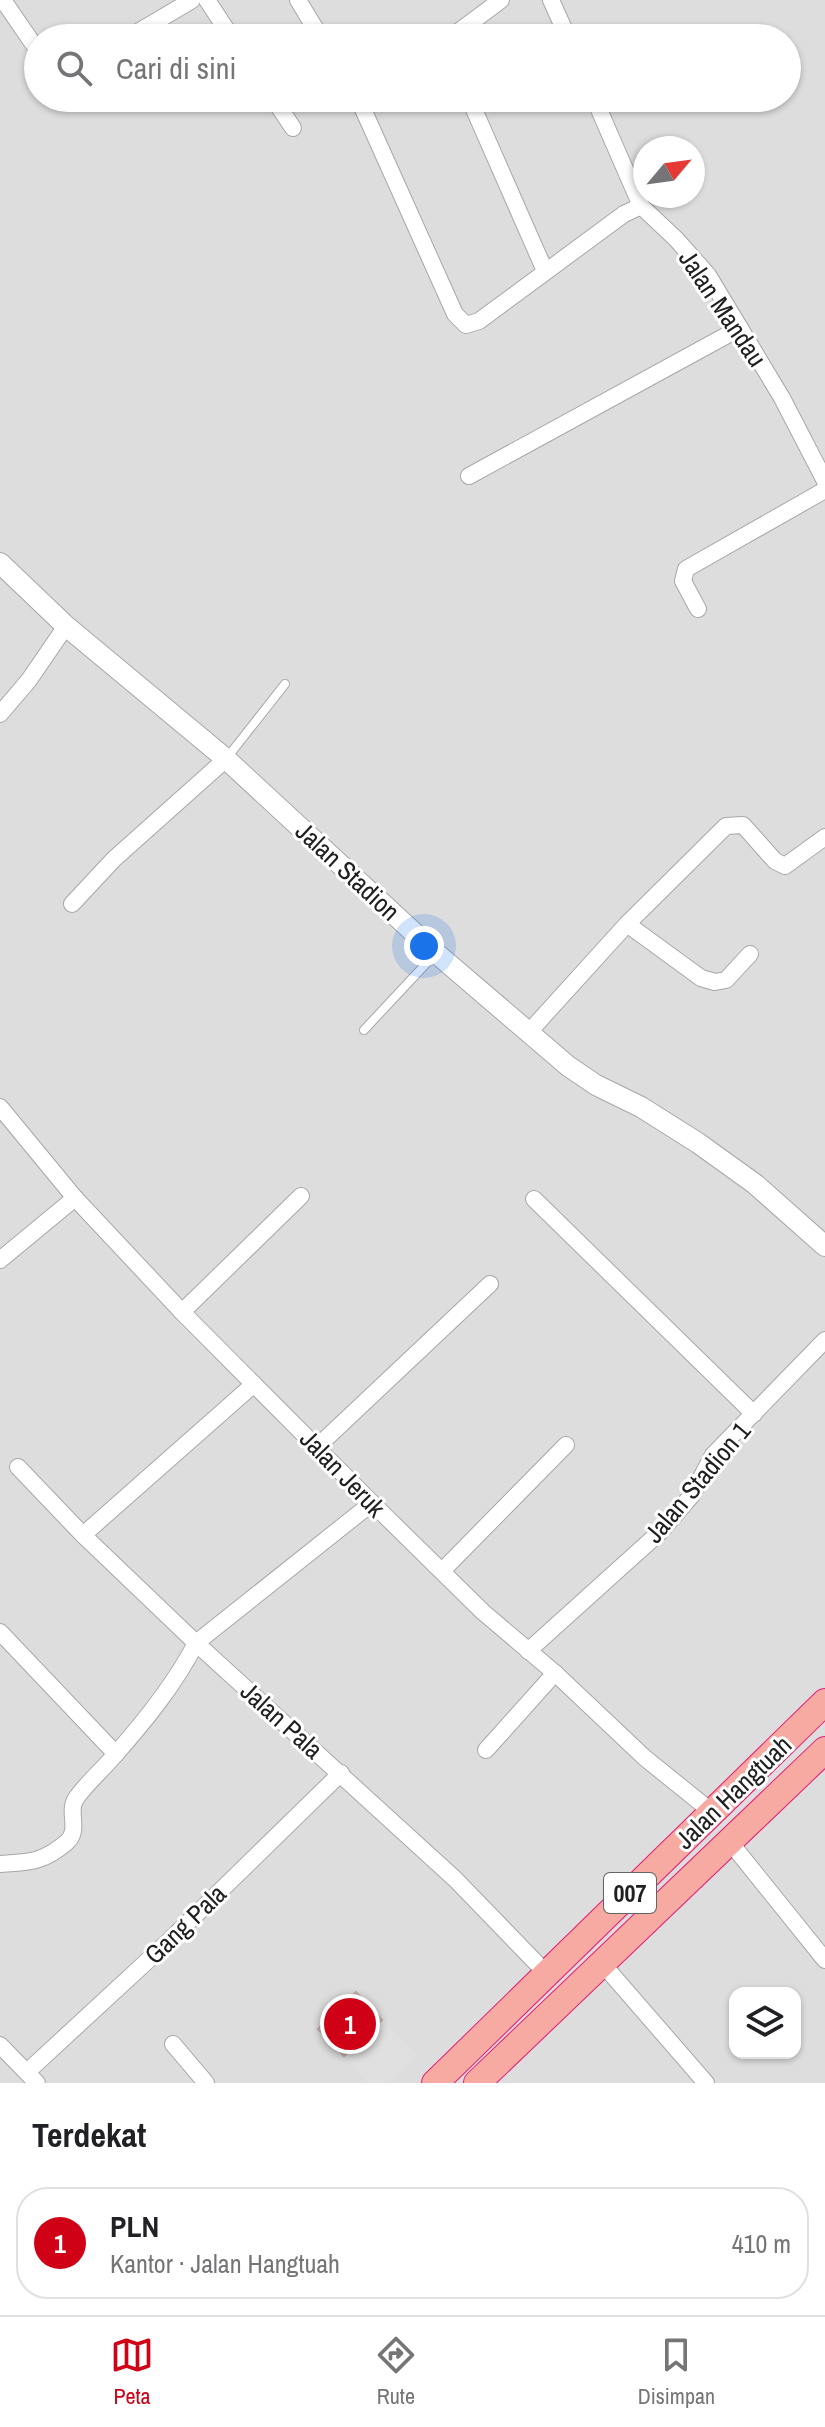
<!DOCTYPE html>
<html lang="id">
<meta charset="utf-8">
<style>
body{margin:0;font-family:"Archivo Narrow",sans-serif;background:#f2f2f2;color:#202124}
.controls{position:absolute;right:24px;bottom:24px;display:grid;overflow:hidden;border-radius:16px;box-shadow:0 2px 6px #0004}
.controls button{width:72px;height:72px;display:grid;place-items:center;padding:0;border:0;border-bottom:2px solid #e0e0e0;background:#fff;color:#202124;font:40px sans-serif}
.compass{position:absolute;left:633px;top:136px;width:72px;height:72px;border-radius:50%;background:#fff;box-shadow:0 2px 6px #0004;rotate:61deg}
.you{position:absolute;left:424px;top:946px;width:28px;height:28px;margin:-20px;border:6px solid #fff;border-radius:50%;background:#1a73e8;box-shadow:0 0 0 12px #1a73e833}
.badge{display:grid;place-items:center;width:52px;height:52px;border-radius:50%;background:#d00016;color:#fff;font-size:26px;font-weight:700}
.pin{position:absolute;translate:-50% -50%;border:4px solid #fff;box-shadow:0 2px 8px #0006}
.list{margin:0;padding:0;list-style:none}
h2{display:flex;justify-content:space-between;align-items:center;height:104px;margin:0;padding:0 32px;font-size:34px}
h2 small{font-size:26px;font-weight:400;color:#757577}
.list li{display:grid;grid-template-columns:52px 1fr auto;gap:24px;align-items:center;box-sizing:border-box;height:112px;margin:0 16px 16px;padding:0 16px;border:2px solid #e0e0e0;border-radius:32px}
.list b{display:block;font-size:30px;white-space:nowrap}
.list p{margin:0;font-size:26px;white-space:nowrap;color:#757577}
.list em{font-size:26px;font-style:normal;color:#757577}
.icon{flex:none;width:44px;height:44px;fill:none;stroke:currentColor;stroke-width:2;stroke-linecap:round;stroke-linejoin:round}
.map{position:relative;flex:none;width:825px;height:2083px;overflow:hidden}
.search{position:absolute;background:#fff;box-shadow:0 2px 6px #0004;left:24px;right:24px;top:24px;height:88px;display:flex;align-items:center;gap:20px;box-sizing:border-box;padding:0 28px;border-radius:44px;color:#757577;font-size:30px}
.sheet{height:232px;background:#fff}
nav{display:flex;justify-content:space-around;align-items:center;box-sizing:border-box;height:112px;border-top:2px solid #e0e0e0;background:#fff;font-size:22px;color:#757577}
nav a{display:grid;justify-items:center;gap:4px}
nav .on{color:#d00016}
.map>svg:first-child{display:block}
.residential{fill:#dedddd;fill-rule:evenodd}
.parking{fill:#e0e0e0}
.building{fill:#c9beb9;stroke:#c4b1a7;stroke-width:2}
.lines{fill:none;stroke-linecap:round;stroke-linejoin:round}
.service-casing{stroke:#a7a7a7;stroke-width:10}
.minor-casing{stroke:#a7a7a7;stroke-width:18}
.tertiary-casing{stroke:#a7a7a7;stroke-width:22}
.trunk-casing{stroke:#e61c76;stroke-width:28}
.service{stroke:#fff;stroke-width:8}
.minor{stroke:#fff;stroke-width:16}
.tertiary{stroke:#fff;stroke-width:20}
.trunk{stroke:#f6aaa2;stroke-width:26}
.labels{text-anchor:middle;dominant-baseline:central;stroke-width:6;stroke-linejoin:round;paint-order:stroke}
.shield{fill:#fff;stroke:#636363;stroke-width:2}
.shield-label{font-size:24px;font-weight:bold;fill:#202020}
.street-label{font-size:26px;fill:#202020;stroke:#fff}
</style>
<div class="map">
<svg width="825" height="2083" viewBox="0 0 825 2083">
<rect width="100%" height="100%" fill="#f1ece6"/>
<path class="residential" d="M 0,0 L 825,0 L 825,2083 L 0,2083 ZM 38,38 L 787,38 L 787,98 L 38,98 ZM 645,148 L 693,148 L 693,196 L 645,196 ZM 735,1993 L 795,1993 L 795,2053 L 735,2053 Z"/>
<polygon class="parking" points="382,2020 417,2056 389,2083 369,2083 344,2056"/>
<polygon class="building" points="356,1992 382,2020 344,2056 318,2029"/>
<g class="lines">
<g class="service-casing">
<g id="service">
<polyline points="226,759 285,684"/>
<polyline points="364,1030 436,953"/>
</g>
</g>
<g class="minor-casing">
<g id="minor">
<polyline points="3,0 38,51"/>
<polyline points="207,0 232,38"/>
<polyline points="298,0 321,38"/>
<polyline points="551,0 568,38"/>
<polyline points="128,38 192,0"/>
<polyline points="450,38 501,0"/>
<polyline points="273,98 293,128"/>
<polyline points="358,98 455,314 466,325 479,321 624,214 641,206"/>
<polyline points="469,98 545,271"/>
<polyline points="594,98 641,206 676,239 708,275 782,398 825,481"/>
<polyline points="469,476 740,328"/>
<polyline points="698,609 683,581 686,569 825,490"/>
<polyline points="0,714 29,680 66,626"/>
<polyline points="72,904 114,859 226,759"/>
<polyline points="627,924 701,978 715,982 726,980 750,954"/>
<polyline points="529,1032 627,924 726,826 743,825 775,861 785,866 825,837"/>
<polyline points="0,1107 75,1198 182,1312 372,1503 483,1612 555,1673 645,1758 712,1812"/>
<polyline points="534,1199 754,1414"/>
<polyline points="0,1260 75,1198"/>
<polyline points="182,1312 301,1196"/>
<polyline points="318,1446 490,1284"/>
<polyline points="18,1467 83,1535 196,1643 455,1879 547,1974"/>
<polyline points="83,1535 254,1384"/>
<polyline points="442,1571 566,1445"/>
<polyline points="0,1632 116,1754"/>
<polyline points="528,1651 660,1532 692,1495 713,1455 825,1340"/>
<polyline points="486,1750 555,1673"/>
<polyline points="730,1842 825,1960"/>
<path d="M 0,1864 C 30,1862 42,1863 67,1842 C 81,1829 66,1811 77,1797 C 88,1782 102,1770 114,1756 C 145,1721 175,1684 196,1643 L 372,1503"/>
<polyline points="601,1962 706,2083"/>
<polyline points="173,2044 206,2083"/>
<polyline points="0,2045 37,2083"/>
<polyline points="27,2072 171,1939 341,1773"/>
</g>
</g>
<g class="tertiary-casing">
<polyline id="tertiary" points="0,563 66,626 226,759 436,953 568,1066 596,1085 641,1107 698,1143 755,1184 825,1246"/>
</g>
<g class="trunk-casing">
<g id="trunk">
<polyline points="435,2083 825,1702"/>
<polyline points="477,2083 825,1750"/>
</g>
</g>
<use href="#service" class="service"/>
<use href="#minor" class="minor"/>
<use href="#tertiary" class="tertiary"/>
<use href="#trunk" class="trunk"/>
</g>
<g class="labels">
<rect class="shield" x="604" y="1873" width="52" height="40" rx="6"/>
<g class="shield-label">
<text x="630" y="1893">007</text>
</g>
<g class="street-label">
<text transform="translate(723 308) rotate(56)">Jalan Mandau</text>
<text transform="translate(348 871) rotate(43)">Jalan Stadion</text>
<text transform="translate(343 1473) rotate(46)">Jalan Jeruk</text>
<text transform="translate(697 1482) rotate(-50)">Jalan Stadion 1</text>
<text transform="translate(282 1720) rotate(42)">Jalan Pala</text>
<text transform="translate(733 1792) rotate(-44)">Jalan Hangtuah</text>
<text transform="translate(185 1924) rotate(-44)">Gang Pala</text>
</g>
</g>
</svg>
<div class="controls">
<button><svg class="icon" aria-label="layers" viewBox="0 0 24 24"><path d="M12 4l9 5-9 5-9-5zM3 14l9 5 9-5"/></svg></button>
</div>
<svg class="compass" viewBox="-18 -18 36 36"><path d="M0-13l5 13h-10z" fill="#e53935"/><path d="M0 13l5-13h-10z" fill="#757577"/></svg>
<div class="you"></div>
<div class="pin badge" style="left:350px;top:2024px">1</div>
<div class="search"><svg class="icon" aria-label="search" viewBox="0 0 24 24"><circle cx="10" cy="10" r="6"/><path d="M15 15l6 6"/></svg>Cari di sini</div>
</div>
<section class="sheet">
<h2>Terdekat<small></small></h2>
<ul class="list">
<li><span class="badge">1</span><div><b>PLN</b><p>Kantor · Jalan Hangtuah</p></div><em>410 m</em></li>
</ul>
</section>
<nav>
<a class="on"><svg class="icon" aria-label="map" viewBox="0 0 24 24"><path d="M3 6l6-2 6 2 6-2v14l-6 2-6-2-6 2zM9 4v14M15 6v14"/></svg>Peta</a>
<a><svg class="icon" aria-label="directions" viewBox="0 0 24 24"><path d="M12 3l9 9-9 9-9-9zM9 14v-3h6M13 9l2 2-2 2"/></svg>Rute</a>
<a><svg class="icon" aria-label="saved" viewBox="0 0 24 24"><path d="M7 4h10v16l-5-4-5 4z"/></svg>Disimpan</a>
</nav>
